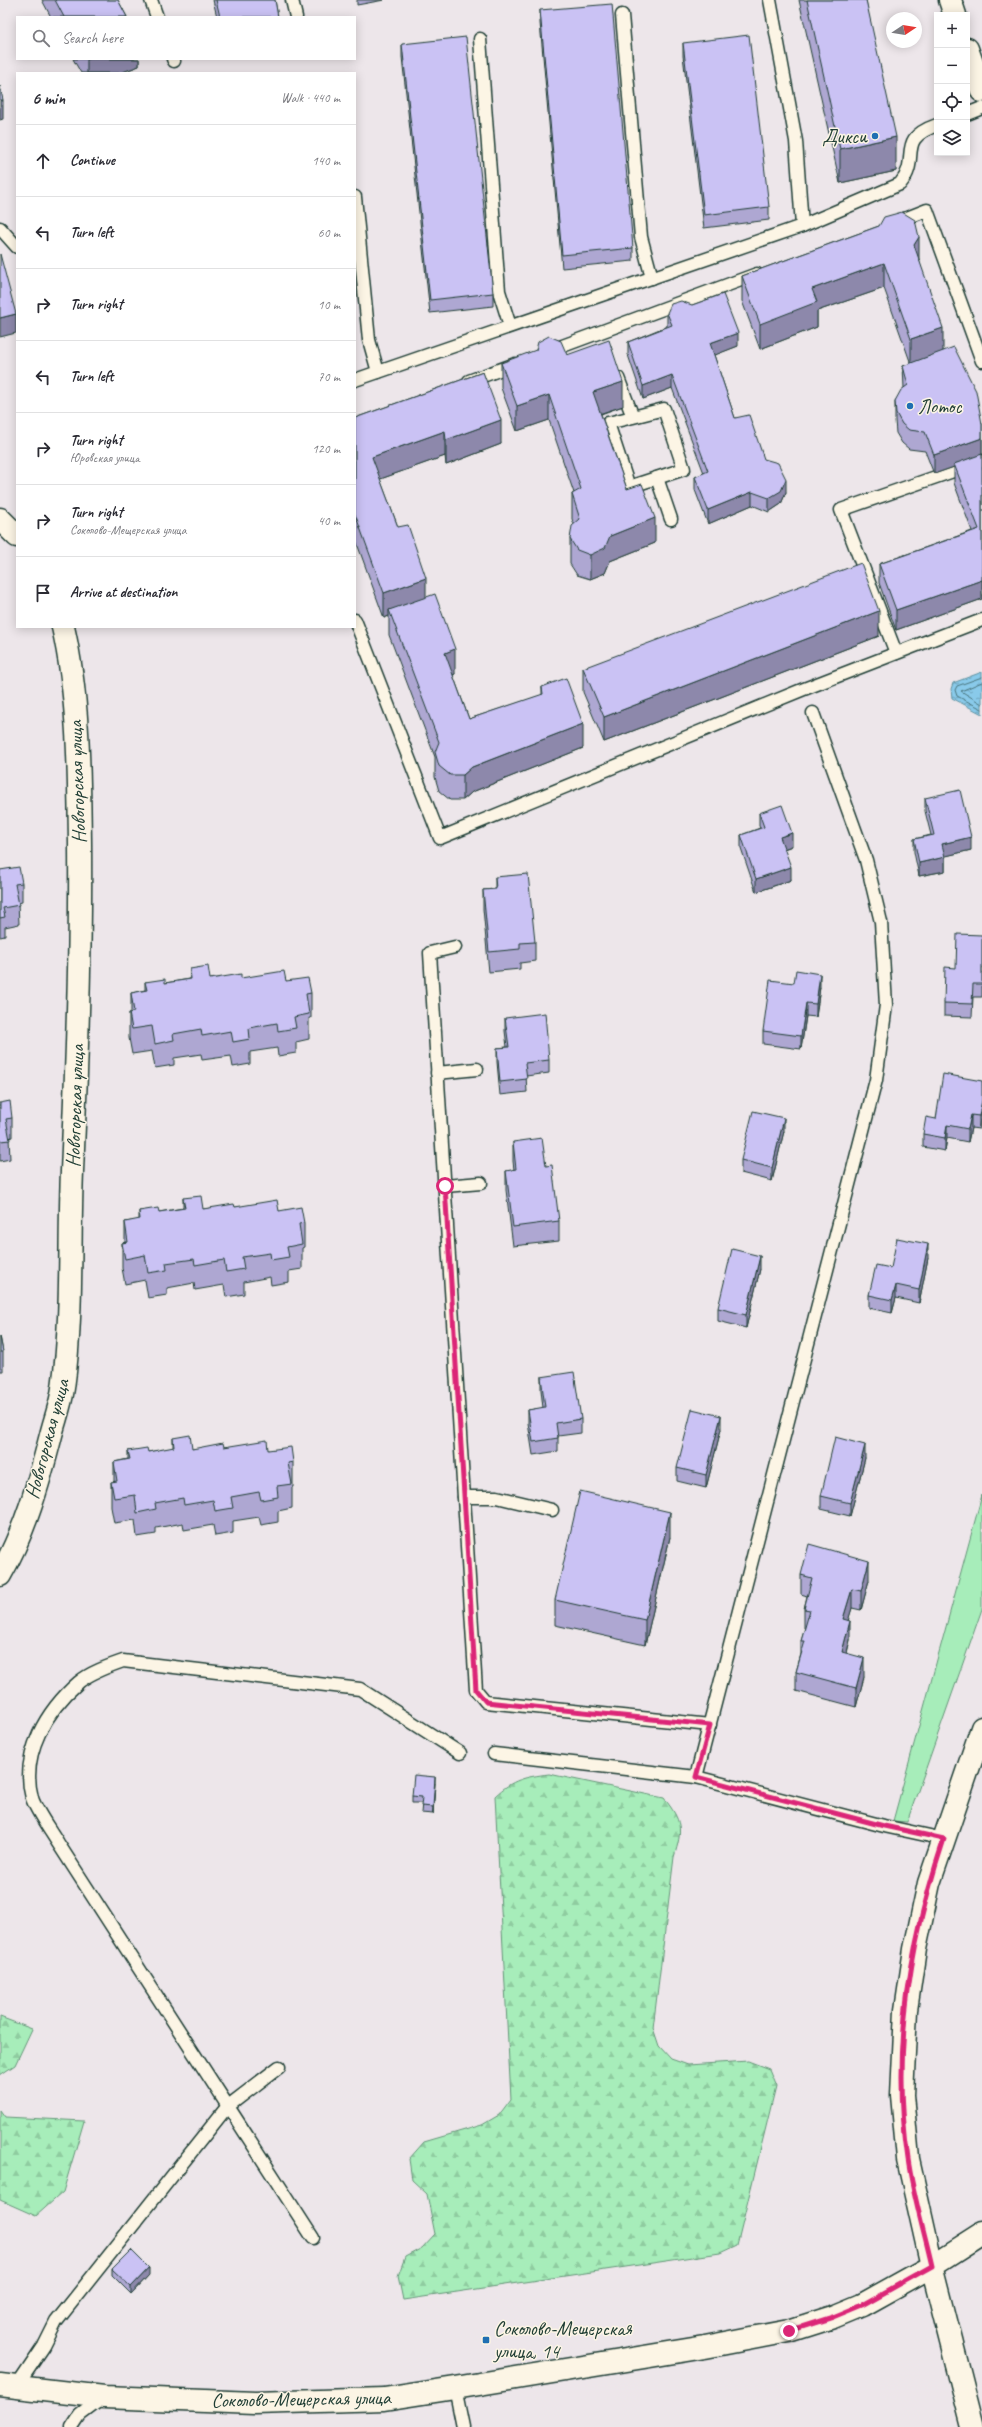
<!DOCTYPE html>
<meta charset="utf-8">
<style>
body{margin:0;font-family:Caveat,sans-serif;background:#f7f7f7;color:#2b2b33}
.controls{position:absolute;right:12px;top:12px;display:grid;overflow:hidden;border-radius:0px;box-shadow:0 2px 10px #0003}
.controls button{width:36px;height:36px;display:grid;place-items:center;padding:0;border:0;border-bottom:1px solid #e1e1e2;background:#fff;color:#2b2b33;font:20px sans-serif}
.compass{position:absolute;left:886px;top:12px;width:36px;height:36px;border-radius:50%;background:#fff;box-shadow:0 2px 10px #0003;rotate:78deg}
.stop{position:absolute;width:12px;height:12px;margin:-9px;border:3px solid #db2777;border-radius:50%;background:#fff}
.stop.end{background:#db2777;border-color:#fff;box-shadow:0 1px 4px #0008}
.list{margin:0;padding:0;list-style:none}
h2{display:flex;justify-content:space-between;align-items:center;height:52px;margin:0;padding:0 16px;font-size:17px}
h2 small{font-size:13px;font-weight:400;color:#7c7c81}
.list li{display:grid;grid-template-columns:26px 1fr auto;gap:12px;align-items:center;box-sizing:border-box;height:72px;padding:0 16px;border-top:1px solid #e1e1e2}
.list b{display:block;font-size:15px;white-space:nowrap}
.list p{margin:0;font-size:13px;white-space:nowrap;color:#7c7c81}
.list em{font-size:13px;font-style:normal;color:#7c7c81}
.icon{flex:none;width:22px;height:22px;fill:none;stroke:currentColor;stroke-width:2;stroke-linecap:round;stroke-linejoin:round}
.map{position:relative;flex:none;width:982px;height:2427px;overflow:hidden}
.search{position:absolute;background:#fff;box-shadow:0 2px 10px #0003;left:16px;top:16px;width:340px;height:44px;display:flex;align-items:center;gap:10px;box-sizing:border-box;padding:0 14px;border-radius:0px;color:#7c7c81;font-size:15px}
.panel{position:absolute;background:#fff;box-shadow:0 2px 10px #0003;left:16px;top:72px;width:340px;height:556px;border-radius:0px}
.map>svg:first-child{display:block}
.green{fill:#a7edba;stroke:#639577}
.forest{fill:url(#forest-firs);stroke:#639577}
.water{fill:url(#water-ripples);stroke:#5f92a1}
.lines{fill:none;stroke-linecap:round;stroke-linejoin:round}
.shore{stroke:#49757d;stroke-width:1}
.lane-casing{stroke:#1f3d34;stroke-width:15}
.street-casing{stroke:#1f3d34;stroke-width:25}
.secondary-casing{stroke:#1f3d34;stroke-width:25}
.lane{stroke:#fcf5e5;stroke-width:12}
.street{stroke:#fcf5e5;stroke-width:22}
.secondary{stroke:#fcf5e5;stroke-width:22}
.wall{fill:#aea7d2;stroke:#1f3d34}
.shaded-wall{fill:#8d88ab;stroke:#1f3d34}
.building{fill:#cac2f4;stroke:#1f3d34}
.route{stroke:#db2777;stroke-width:5}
.poi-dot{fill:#1f6fb2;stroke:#fcf5e5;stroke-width:1.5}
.labels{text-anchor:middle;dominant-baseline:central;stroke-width:3;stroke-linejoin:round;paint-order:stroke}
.poi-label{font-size:20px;fill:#1f3d34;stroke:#fcf5e5;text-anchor:start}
.street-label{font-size:20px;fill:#1f3d34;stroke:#fcf5e5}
</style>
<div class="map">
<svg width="982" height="2427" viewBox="0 0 982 2427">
<defs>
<pattern id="forest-firs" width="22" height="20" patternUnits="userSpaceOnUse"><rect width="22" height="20" fill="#a7edba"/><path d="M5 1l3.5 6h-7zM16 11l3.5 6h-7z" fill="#8fcca0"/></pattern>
<pattern id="water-ripples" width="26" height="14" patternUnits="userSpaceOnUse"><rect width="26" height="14" fill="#89caea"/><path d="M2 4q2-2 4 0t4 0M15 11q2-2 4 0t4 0" fill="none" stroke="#6fa5be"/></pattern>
</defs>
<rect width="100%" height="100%" fill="#ede6ea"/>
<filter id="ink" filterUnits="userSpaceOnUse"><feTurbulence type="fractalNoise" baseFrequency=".025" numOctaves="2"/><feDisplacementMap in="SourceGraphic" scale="8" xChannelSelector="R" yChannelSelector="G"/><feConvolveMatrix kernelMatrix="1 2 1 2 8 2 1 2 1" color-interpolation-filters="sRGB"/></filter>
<g filter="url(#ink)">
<polygon class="green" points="982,1495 982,1609 907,1822 893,1821"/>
<g class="forest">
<path d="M 549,1774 L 664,1798 C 682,1821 683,1829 674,1857 L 653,2028 L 659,2046 L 671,2059 L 688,2065 L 748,2061 L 769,2069 L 776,2086 L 737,2245 L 720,2253 L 403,2300 L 398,2276 L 405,2257 L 422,2248 L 435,2234 L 427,2194 L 412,2180 L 409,2159 L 424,2142 L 482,2125 L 499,2115 L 511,2099 L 495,1796 C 513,1779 525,1777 549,1774 Z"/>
<polygon points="0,2017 32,2029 15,2065 0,2075"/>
<polygon points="0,2110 5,2117 84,2121 63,2192 36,2216 0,2200"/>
</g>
<polygon class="water" points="982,672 982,714 952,698 951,689 953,683"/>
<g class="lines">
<g class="shore">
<polyline points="982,677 957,686 955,690 957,696 982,709"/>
<polyline points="982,682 961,691 982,704"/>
</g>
<g class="lane-casing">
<g id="lane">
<polyline points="151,0 157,17"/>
<polyline points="292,0 296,17"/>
<polyline points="770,0 796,141 802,226"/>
<polyline points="622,15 641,237 652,278"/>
<polyline points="480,39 499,291 510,326"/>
<polyline points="173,59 174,61"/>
<polyline points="967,114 982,108"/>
<polyline points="355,197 369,340 378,372"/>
<polyline points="894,223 927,210 982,361"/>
<polyline points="0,228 17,247"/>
<polyline points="549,351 757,274"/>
<polyline points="618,378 633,417 664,409 684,469 629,487 608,423 633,417"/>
<path d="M 355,380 L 802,226 L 900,184 C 922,158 894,140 937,125"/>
<polyline points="469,381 515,364"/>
<polyline points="657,478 671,519"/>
<polyline points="355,620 440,838 804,689 982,620"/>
<polyline points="896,653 841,510 982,461"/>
<polyline points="455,947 430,953 476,1690 486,1702 710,1725"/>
<polyline points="437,1073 477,1069"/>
<polyline points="445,1186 481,1183"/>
<polyline points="464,1497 497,1497 552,1510"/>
<polyline points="494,1754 696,1777 884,1826 944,1839"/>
<polyline points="696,1777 876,1080 886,1005 881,922 866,860 813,713"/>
<path d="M 313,2238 L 58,1843 C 51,1831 36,1811 32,1798 C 20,1753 47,1710 79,1682 C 91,1672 109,1666 123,1661 L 360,1689 L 460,1753"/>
<polyline points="17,2386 44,2346 56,2322 227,2107 279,2067"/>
<polyline points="455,2388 463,2427"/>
<polyline points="72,2427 80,2415 104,2397"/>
</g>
</g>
<g class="street-casing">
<g id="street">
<polyline points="0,519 17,536"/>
<path d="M 0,1575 C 25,1532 39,1482 51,1435 C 55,1419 61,1404 63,1388 C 73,1316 69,1243 72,1171 C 77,1062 81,952 80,843 C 79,771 79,697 63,627"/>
</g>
</g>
<g class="secondary-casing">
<g id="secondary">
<polyline points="950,0 955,15"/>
<polyline points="967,49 982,91"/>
<polyline points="0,2385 104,2397 255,2403 384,2399 455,2388 705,2347 789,2331 833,2317 862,2305 932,2266 982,2234"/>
<polyline points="973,2427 932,2266 908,2159 902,2095 906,2010 915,1949 929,1883 982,1728"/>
</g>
</g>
<use href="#lane" class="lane"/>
<use href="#street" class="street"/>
<use href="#secondary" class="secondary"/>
</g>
<g class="wall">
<polygon points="42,0 118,0 127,17 51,17"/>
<polygon points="213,0 275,0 278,17 217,17"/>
<polygon points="357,0 384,0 357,5"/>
<polygon points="799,0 866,0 896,171 840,183"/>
<polygon points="540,10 633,248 633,261 562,268 540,23"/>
<polygon points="683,43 769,207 769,220 704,228 683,56"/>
<polygon points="402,44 493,293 493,306 430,313 402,57"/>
<polygon points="73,59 139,59 139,66 120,73 81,73"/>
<polygon points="879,226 919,259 943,351 982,424 982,599 896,630 879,583 879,564 972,531 954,483 954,467 934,474 925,451 909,449 902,443 896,433 895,420 895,401 904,388 903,366 911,364 884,288 817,311 817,327 760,349 742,301 742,276"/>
<polygon points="667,313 738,346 714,355 735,418 786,492 781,504 769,512 752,505 708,524 695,490 695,477 704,473 672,388 643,399 628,355 628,342 667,326"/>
<polygon points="567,355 623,406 601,414 627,489 655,543 610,561 605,573 590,579 577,575 570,564 570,539 574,524 572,519 572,494 574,493 549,420 517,431 501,388 501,363"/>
<polygon points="483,372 501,444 446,465 445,456 380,479 398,527 426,597 455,674 453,675 469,719 542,695 542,687 583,748 472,792 463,800 450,800 439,791 435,777 435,757 389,635 389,616 384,618 355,538 355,418"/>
<polygon points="879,636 604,742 583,692 583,668"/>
<polygon points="925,798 971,850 945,856 945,871 919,876 914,852 914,839 931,835 925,811"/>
<polygon points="759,813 792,846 784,849 791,880 756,892 741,848 741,835 760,828 759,826"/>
<polygon points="0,870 22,883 22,902 18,903 19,924 5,927 5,936 0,937"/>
<polygon points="495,877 535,942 535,961 520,963 520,969 489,972 483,909 483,890 495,889"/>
<polygon points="982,935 982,997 973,997 972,1017 944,1016 944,1003"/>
<polygon points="190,969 210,979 241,978 286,981 311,993 311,1018 309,1018 309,1039 296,1042 296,1053 278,1056 277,1048 250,1052 250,1064 233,1067 231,1056 202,1060 201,1054 174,1058 174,1065 155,1068 152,1051 132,1054 129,1038 129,1013 131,1013 131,993 145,990 145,982 165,983 190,979"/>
<polygon points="820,987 816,1017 806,1016 801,1049 763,1044 763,1031"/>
<polygon points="505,1018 549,1060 549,1073 526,1076 527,1092 500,1095 497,1062 497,1048 507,1047 505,1031"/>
<polygon points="982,1081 979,1129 971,1128 968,1142 947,1138 945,1151 923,1147 923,1134 936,1119"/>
<polygon points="0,1103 12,1118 12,1137 9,1138 10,1159 0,1161"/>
<polygon points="784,1131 772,1181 741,1173 741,1160"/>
<polygon points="513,1142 559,1221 559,1241 513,1246 506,1190 506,1171 514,1170 513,1161"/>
<polygon points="183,1198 203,1209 235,1207 279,1211 304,1223 304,1247 302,1248 302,1269 289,1271 289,1282 271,1285 270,1277 244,1282 244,1294 226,1297 224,1285 195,1290 194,1283 167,1288 167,1295 148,1298 145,1280 125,1284 122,1268 122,1243 125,1242 125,1222 139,1220 139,1211 159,1212 183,1208"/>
<polygon points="928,1258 919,1303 896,1298 892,1313 869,1308 869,1295 891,1268"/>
<polygon points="760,1269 746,1328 718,1321 718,1308"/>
<polygon points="0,1336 3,1352 3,1371 0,1371"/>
<polygon points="541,1377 581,1419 581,1433 558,1436 558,1451 533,1455 528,1423 528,1410 543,1408 541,1390"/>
<polygon points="721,1429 706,1488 677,1481 677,1468"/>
<polygon points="173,1438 192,1449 224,1447 268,1450 293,1462 293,1487 292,1487 292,1508 278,1511 278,1522 261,1525 259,1517 233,1521 233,1533 215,1536 213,1525 184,1530 183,1523 156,1528 156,1534 137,1537 135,1520 114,1523 111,1507 111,1482 114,1482 114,1462 128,1459 128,1451 148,1452 173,1448"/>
<polygon points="865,1458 850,1516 821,1509 821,1496"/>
<polygon points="670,1537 645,1645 555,1625 555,1600"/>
<polygon points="801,1575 869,1580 861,1610 852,1608 848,1620 850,1640 847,1653 864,1677 856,1707 796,1691 796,1672 801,1654 801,1641 805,1628 804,1628 804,1609 807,1596 801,1594"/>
<polygon points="435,1783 433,1814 421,1813 422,1803 412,1803 412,1796"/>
<polygon points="112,2269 149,2275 131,2294 112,2275"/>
</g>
<g class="shaded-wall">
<polygon points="90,59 139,59 139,66 120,73 87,73 87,60"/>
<polygon points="0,100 3,100 3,119 0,120"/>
<polygon points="896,137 896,171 840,183 840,149"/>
<polygon points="919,237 919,262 914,245"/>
<polygon points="884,263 884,288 817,311 817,327 760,349 760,324 812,289"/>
<polygon points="16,314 16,333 0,337 0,318"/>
<polygon points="943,328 943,353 911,364 911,339"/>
<polygon points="738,333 738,346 710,357 710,343"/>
<polygon points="672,375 672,388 643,399 643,386"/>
<polygon points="623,382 623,406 593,416 593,392"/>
<polygon points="549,395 549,420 517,431 517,406"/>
<polygon points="501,420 501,444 446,465 446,440"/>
<polygon points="445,431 445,456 372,482 372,457"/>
<polygon points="982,438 982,457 954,464 954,467 934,474 934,455"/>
<polygon points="786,479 786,492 781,504 769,512 769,498"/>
<polygon points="752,492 752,505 708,524 708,510"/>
<polygon points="655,518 655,543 610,561 605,573 590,579 590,555 610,536"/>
<polygon points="426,578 426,603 389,610 389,616 384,618 384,593"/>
<polygon points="982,580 982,599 896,630 896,610"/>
<polygon points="879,611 879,636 604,742 604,717"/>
<polygon points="455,649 455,674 445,678 445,653"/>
<polygon points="583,724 583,748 472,792 463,800 463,775 472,767"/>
<polygon points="792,833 792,846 780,850 780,837"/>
<polygon points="971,837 971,850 942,857 942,844"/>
<polygon points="945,857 945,871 919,876 919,863"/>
<polygon points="791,867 791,880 756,892 756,879"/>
<polygon points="820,974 820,987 816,1017 816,1004"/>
<polygon points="806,1003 806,1016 801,1049 801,1036"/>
<polygon points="982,1100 982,1113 979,1129 979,1116"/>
<polygon points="971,1115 971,1128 968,1142 968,1129"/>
<polygon points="784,1118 784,1131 772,1181 772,1168"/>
<polygon points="947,1125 947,1138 945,1151 945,1138"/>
<polygon points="928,1244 928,1258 919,1303 919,1290"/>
<polygon points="760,1256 760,1269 746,1328 746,1315"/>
<polygon points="896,1285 896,1298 892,1313 892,1300"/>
<polygon points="721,1416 721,1429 706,1488 706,1475"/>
<polygon points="865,1445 865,1458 850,1516 850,1503"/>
<polygon points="670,1512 670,1537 645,1645 645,1620"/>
<polygon points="869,1561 869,1580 861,1610 861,1591"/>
<polygon points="852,1589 852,1608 843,1638 843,1619"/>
<polygon points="850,1621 850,1640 842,1671 842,1652"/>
<polygon points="864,1658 864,1677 856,1707 856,1688"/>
<polygon points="435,1777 435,1783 433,1814 433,1807"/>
<polygon points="149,2268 149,2275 131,2294 131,2287"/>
</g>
<g class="building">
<polygon points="55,0 118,0 127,17 64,17"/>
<polygon points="216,0 275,0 278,17 220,17"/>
<polygon points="807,0 866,0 896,137 840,149"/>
<polygon points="612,4 633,248 562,255 540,10"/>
<polygon points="749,35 769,207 704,215 683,43"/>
<polygon points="466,37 493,293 430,300 402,44"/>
<polygon points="0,86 3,100 0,100"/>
<polygon points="902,212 915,220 919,237 914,245 943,328 911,339 884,263 812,289 817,302 760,324 742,276 879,226 884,217"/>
<polygon points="0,254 16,314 0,318"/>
<polygon points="723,294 738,333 710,343 735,418 749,415 764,459 778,463 786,479 781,491 769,498 752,492 708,510 695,477 708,471 672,375 643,386 628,342 672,325 667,313 671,304 681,301 692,305"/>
<polygon points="549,336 561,341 567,355 609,340 623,382 593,392 627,489 642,484 655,518 610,536 605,548 590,555 577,550 570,539 572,526 580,519 572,494 581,489 549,395 517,406 501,363 536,350 538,342"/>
<polygon points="954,347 976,391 982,424 982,438 934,455 925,432 909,430 902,424 896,413 895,401 901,390 908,385 903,366"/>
<polygon points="483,372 501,420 446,440 445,431 372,457 398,527 408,525 426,578 384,593 355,514 355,418"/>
<polygon points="982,454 982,580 896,610 879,564 979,529 954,464"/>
<polygon points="861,563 879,611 604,717 583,668"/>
<polygon points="435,594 455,649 445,653 469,719 543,694 542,687 566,678 583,724 472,767 463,775 450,775 439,766 435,752 439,742 389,610"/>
<polygon points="960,790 971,837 942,844 945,857 919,863 914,839 934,835 925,798"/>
<polygon points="782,805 792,833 780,837 791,867 756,879 741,835 764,827 759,813"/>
<polygon points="19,867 22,883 15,884 19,905 3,908 5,917 0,918 0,870"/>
<polygon points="528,874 535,942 520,943 520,949 489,952 483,890 496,889 495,877"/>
<polygon points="957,934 982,935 982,984 973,984 972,1004 944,1003 945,967 956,968"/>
<polygon points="208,966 210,979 241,974 241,978 284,971 286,981 308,978 311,993 306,994 309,1014 294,1017 296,1028 278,1031 277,1023 249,1028 250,1039 233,1042 231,1031 202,1036 201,1029 173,1034 174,1040 155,1044 152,1026 132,1029 129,1013 134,1012 131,993 147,990 145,982 165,979 165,983 191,979 190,969"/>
<polygon points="796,970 820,974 816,1004 806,1003 801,1036 763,1031 770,980 794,983"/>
<polygon points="545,1013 549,1060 525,1063 527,1079 500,1082 497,1048 509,1047 505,1018"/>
<polygon points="943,1074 982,1081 982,1100 979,1116 971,1115 968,1129 947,1125 945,1138 923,1134 926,1117 936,1119"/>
<polygon points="10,1101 12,1118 6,1119 10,1140 0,1141 0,1103"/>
<polygon points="753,1111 784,1118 772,1168 741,1160"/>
<polygon points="542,1138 546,1166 552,1165 559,1221 513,1227 506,1171 516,1169 513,1142"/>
<polygon points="201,1196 203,1209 234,1204 235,1207 277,1200 279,1211 301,1207 304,1223 299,1224 302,1244 287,1247 289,1257 271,1260 270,1253 242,1257 244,1269 226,1272 224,1260 195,1265 194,1259 166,1263 167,1270 148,1273 145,1255 125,1259 122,1243 128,1242 125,1222 140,1219 139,1211 158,1208 159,1212 185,1208 183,1198"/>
<polygon points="897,1238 928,1244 919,1290 896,1285 892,1300 869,1295 876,1265 891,1268"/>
<polygon points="732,1249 760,1256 746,1315 718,1308"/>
<polygon points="0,1336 3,1352 0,1352"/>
<polygon points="574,1372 581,1419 556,1423 558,1438 533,1442 528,1410 545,1407 541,1377"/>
<polygon points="692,1409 721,1416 706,1475 677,1468"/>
<polygon points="190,1435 192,1449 223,1443 224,1447 267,1440 268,1450 291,1447 293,1462 288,1463 292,1484 277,1486 278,1497 261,1500 259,1492 231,1497 233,1508 215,1511 213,1500 184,1505 183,1498 155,1503 156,1509 137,1513 135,1495 114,1498 111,1482 117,1481 114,1462 130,1459 128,1451 147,1448 148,1452 174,1447 173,1438"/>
<polygon points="835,1437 865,1445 850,1503 821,1496"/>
<polygon points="580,1491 670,1512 645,1620 555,1600"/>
<polygon points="809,1544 869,1561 861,1591 852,1589 843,1619 850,1621 842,1652 864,1658 856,1688 796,1672 805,1641 801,1641 810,1610 804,1609 812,1578 801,1575"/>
<polygon points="414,1775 435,1777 433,1807 421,1806 422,1797 412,1796"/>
<polygon points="131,2250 149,2268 131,2287 112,2269"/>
</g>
</g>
<g class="lines" filter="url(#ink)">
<path class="route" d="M 445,1186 L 476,1690 L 486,1702 L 710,1725 L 696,1777 L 884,1826 L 944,1839 C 910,1941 892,2052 908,2159 C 913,2195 924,2230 932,2266 L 862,2305 L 833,2317 L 789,2331"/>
</g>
<g class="poi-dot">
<circle cx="875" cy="136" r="4"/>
<circle cx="910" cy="406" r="4"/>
<rect x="482" y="2336" width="8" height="8" rx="2"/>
</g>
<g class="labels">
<g class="poi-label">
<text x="867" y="136" text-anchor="end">Дикси</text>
<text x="918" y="406">Лотос</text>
<text x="494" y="2328">Соколово-Мещерская<tspan x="494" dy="23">улица, 14</tspan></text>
</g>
<g class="street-label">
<text transform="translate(77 782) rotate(-92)">Новогорская улица</text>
<text transform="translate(75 1106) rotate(-88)">Новогорская улица</text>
<text transform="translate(47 1439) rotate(-75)">Новогорская улица</text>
<text transform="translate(301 2399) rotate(-1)">Соколово-Мещерская улица</text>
</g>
</g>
</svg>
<div class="controls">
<button>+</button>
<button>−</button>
<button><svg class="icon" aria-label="locate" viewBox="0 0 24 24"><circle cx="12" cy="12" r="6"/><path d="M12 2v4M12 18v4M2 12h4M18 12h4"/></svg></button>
<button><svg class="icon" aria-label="layers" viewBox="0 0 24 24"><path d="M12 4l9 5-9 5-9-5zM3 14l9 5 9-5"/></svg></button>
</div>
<svg class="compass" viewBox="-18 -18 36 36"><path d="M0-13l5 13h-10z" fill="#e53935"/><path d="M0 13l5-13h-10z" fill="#7c7c81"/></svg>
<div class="stop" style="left:445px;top:1186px"></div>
<div class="stop end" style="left:789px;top:2331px"></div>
<div class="search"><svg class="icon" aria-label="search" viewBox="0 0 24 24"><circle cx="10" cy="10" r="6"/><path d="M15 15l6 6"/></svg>Search here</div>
<section class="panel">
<h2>6 min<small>Walk · 440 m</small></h2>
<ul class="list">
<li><svg class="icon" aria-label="ahead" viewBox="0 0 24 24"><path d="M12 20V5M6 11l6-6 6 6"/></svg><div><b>Continue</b></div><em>140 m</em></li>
<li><svg class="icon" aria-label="left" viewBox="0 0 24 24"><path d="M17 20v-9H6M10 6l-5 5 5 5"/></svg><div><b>Turn left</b></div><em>60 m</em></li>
<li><svg class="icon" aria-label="right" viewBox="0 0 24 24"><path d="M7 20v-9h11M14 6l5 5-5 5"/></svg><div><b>Turn right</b></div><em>10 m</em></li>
<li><svg class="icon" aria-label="left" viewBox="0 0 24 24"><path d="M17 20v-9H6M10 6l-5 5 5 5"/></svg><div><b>Turn left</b></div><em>70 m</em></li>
<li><svg class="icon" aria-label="right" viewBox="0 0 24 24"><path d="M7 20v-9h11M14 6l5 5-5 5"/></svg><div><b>Turn right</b><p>Юровская улица</p></div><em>120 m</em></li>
<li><svg class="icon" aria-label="right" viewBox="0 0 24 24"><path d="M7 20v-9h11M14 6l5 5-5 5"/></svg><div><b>Turn right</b><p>Соколово-Мещерская улица</p></div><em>40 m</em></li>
<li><svg class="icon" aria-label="arrive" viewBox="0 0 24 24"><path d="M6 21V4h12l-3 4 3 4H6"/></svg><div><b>Arrive at destination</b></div></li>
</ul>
</section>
</div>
